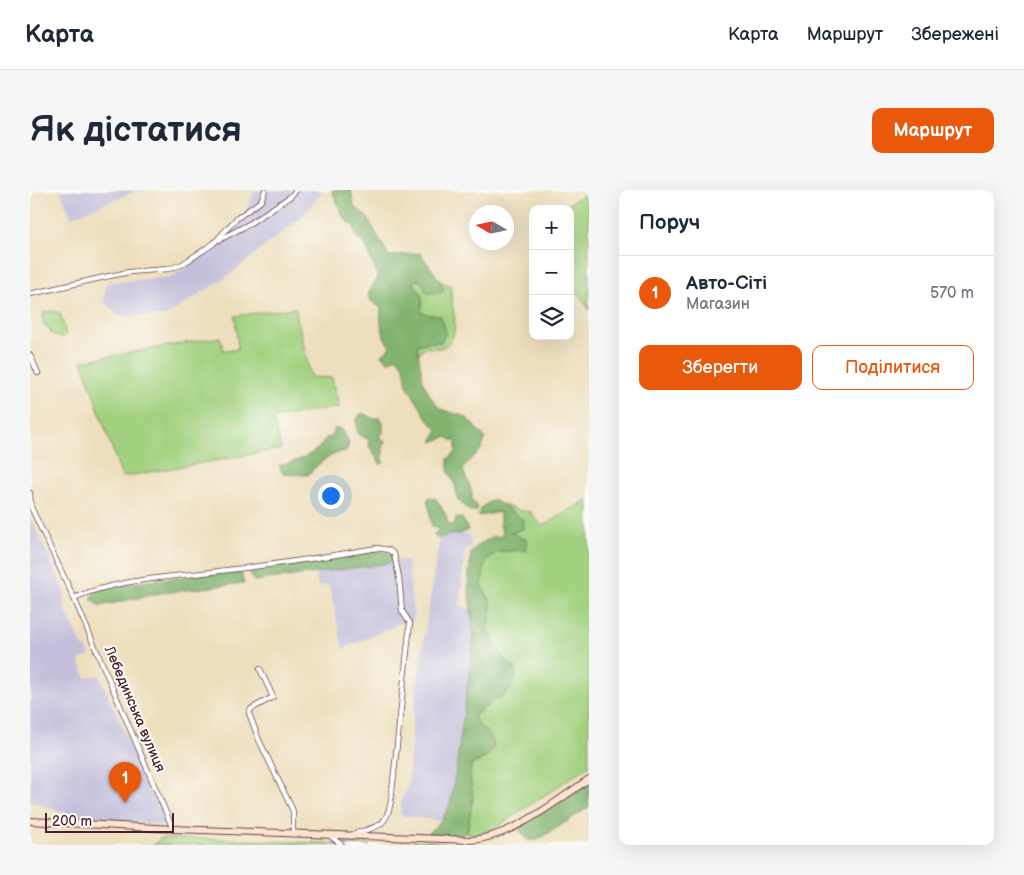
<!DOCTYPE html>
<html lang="uk">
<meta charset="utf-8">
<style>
body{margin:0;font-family:"Balsamiq Sans",sans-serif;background:#f6f6f7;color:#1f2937}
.controls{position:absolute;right:15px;top:15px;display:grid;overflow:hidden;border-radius:10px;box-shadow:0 5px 20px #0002}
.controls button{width:45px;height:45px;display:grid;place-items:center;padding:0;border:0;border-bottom:1px solid #e0e1e3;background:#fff;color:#1f2937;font:25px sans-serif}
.compass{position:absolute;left:439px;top:15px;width:45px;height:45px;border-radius:50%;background:#fff;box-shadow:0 5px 20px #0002;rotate:279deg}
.scale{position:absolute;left:15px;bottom:12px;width:129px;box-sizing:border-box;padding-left:5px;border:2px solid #4a1f2b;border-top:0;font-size:14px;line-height:18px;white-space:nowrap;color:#4a1f2b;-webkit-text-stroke:4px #fdfcf7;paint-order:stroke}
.you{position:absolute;left:300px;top:305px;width:18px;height:18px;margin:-12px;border:4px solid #fff;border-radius:50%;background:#1a73e8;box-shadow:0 0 0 8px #1a73e833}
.badge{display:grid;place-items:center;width:32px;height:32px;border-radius:50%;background:#ea580c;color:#fff;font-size:16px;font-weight:700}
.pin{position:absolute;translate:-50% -41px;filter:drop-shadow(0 1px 2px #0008)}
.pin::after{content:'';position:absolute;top:26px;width:18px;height:15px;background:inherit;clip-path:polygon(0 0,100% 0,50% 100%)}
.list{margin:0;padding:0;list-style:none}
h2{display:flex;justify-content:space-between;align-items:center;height:65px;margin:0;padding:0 20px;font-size:21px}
h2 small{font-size:16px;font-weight:400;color:#747a83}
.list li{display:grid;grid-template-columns:32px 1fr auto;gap:15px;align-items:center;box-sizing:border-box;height:75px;padding:0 20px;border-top:1px solid #e0e1e3}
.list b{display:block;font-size:19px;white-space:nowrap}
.list p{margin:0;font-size:16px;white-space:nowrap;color:#747a83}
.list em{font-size:16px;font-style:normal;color:#747a83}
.actions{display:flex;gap:10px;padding:15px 20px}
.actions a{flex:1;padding:11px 0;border:1px solid #ea580c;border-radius:10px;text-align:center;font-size:18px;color:#ea580c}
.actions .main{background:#ea580c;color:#fff}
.icon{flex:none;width:28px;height:28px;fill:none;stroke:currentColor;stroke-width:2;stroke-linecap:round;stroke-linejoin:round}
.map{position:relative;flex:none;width:559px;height:655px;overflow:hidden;border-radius:10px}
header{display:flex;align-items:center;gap:30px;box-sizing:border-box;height:70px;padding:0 25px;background:#fff;border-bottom:1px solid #e0e1e3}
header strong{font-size:24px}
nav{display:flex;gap:28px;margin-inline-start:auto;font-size:18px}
.intro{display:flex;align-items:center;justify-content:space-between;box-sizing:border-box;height:120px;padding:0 30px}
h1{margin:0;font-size:35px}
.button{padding:12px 22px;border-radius:10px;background:#ea580c;color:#fff;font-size:18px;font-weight:700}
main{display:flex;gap:30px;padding:0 30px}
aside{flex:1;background:#fff;border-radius:10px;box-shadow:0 5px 20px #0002}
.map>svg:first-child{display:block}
.industrial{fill:#c4c0db}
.green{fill:#a2d17f;stroke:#767855}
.forest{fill:#81b36e;stroke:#66694c}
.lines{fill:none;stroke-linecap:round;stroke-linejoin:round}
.street-casing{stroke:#623c41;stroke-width:6}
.secondary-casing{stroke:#623c41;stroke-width:8}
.street{stroke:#fff;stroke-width:4.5}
.secondary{stroke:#fde4d1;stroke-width:6}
.labels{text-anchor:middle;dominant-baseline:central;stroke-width:4;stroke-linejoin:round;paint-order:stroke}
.street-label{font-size:14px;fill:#4a1f2b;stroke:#fdfcf7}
</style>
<header>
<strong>Карта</strong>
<nav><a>Карта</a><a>Маршрут</a><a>Збережені</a></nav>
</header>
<div class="intro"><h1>Як дістатися</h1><a class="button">Маршрут</a></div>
<main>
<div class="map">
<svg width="559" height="655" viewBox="0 0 559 655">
<rect width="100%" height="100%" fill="#fdfcf7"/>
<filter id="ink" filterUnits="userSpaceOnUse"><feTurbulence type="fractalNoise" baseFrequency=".02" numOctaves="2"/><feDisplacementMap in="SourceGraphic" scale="10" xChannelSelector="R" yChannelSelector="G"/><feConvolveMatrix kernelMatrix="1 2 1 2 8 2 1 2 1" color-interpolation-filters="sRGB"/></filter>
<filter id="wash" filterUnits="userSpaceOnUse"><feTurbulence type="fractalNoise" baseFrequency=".0096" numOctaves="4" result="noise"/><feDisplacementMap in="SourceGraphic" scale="20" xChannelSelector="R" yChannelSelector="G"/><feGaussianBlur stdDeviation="1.12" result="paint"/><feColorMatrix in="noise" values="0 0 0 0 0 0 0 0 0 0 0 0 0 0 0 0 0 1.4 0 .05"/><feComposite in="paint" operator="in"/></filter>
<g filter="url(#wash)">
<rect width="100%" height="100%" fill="#eddebc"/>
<g class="industrial">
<polygon points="30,0 109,0 41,27"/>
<polygon points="224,0 293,0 272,27 195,88 136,126 89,126 74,112 76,93 141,87 187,57 213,31"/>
<polygon points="0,327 35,402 35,419 53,457 55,456 60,465 49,470 54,484 56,488 69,485 136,635 59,631 0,611"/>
<polygon points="427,344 439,344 441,357 435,360 430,416 442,419 444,448 427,574 420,615 411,631 370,625 372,607 378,597 383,526 390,473 409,352 408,348 417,345"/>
<polygon points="377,370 384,428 362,436 361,438 313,459 299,395 288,396 285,383 354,374 364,371"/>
</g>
<g class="green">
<polygon points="559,2 559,120 540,89 540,19 529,19"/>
<path d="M 389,90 L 393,93 L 413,101 L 410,91 L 421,96 C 419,113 435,146 413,157 C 408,159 399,157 393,158 L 388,165 L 387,155 L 399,152 L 411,152 L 411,126 L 400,125 L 390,122 C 394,107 393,103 382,92 Z"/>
<polygon points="265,118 281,187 302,188 309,217 243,228 251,259 92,287 52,171 190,147 194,161 208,159 205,126"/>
<polygon points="22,121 30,123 36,144 33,148 21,144 20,139 14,135 13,128 14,122"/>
<polygon points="559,309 559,576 462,640 444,645 437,642 443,608 440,589 441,575 457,567 462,548 446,535 443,526 463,511 473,507 485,479 474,470 456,438 459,433 459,407 452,398 454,374 467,362 496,360 480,343 493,330 472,314 491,321 501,322 512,336"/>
<polygon points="131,648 159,649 164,648 340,655 123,655"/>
</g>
<g class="forest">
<path d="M 302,0 L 321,0 L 324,16 L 337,27 L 359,66 L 390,63 L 410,91 L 414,100 L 410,103 L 397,103 L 393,93 L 389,90 L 382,92 C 392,104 394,106 391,122 L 400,125 L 411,126 L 416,143 L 411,152 L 399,152 L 387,155 L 393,192 L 400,206 L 410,219 L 436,227 L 455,248 C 452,266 441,265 433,279 C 436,292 444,298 442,312 L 447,316 L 446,321 L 440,321 L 428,310 L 425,295 L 418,280 L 418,269 L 426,262 L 426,252 L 416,247 L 402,252 L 408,240 L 398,230 L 377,195 L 374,176 L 366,167 L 359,172 L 352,165 L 360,157 C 351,144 350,133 351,118 L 341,111 L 338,104 L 348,87 L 335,54 L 326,47 L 324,37 L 313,27 Z"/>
<path d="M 330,224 L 335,224 L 344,229 L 349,227 L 353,232 L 353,242 L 349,248 L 355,251 L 353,259 L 353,273 L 351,275 C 346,269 344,262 339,256 L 339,250 L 328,244 L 326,231 Z"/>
<path d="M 304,239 L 311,239 C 316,247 322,252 316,261 C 300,264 288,273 278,285 L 253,284 L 249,275 C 267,272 288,264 296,248 L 302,247 Z"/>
<path d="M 399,307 L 406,309 L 417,327 L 417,334 L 424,335 L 426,328 L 432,328 L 438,340 C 429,346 418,344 408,348 L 403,345 L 409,339 L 402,336 C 399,327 401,318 397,312 Z"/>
<path d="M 463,309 L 493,330 L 493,339 L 481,343 L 497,350 L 496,360 L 467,362 L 454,375 L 452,398 C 464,413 464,421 456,439 L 474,470 L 485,479 L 486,491 L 473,507 L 463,511 L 444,526 C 448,539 455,538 461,547 C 471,562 451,570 441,575 L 440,589 L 443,608 L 437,642 C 425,649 410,648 398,643 L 411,631 L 420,615 L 427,574 L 444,448 L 438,394 L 441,363 L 447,356 L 462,347 L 473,346 L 470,334 L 470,322 L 448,326 L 451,318 Z"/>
<polygon points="347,360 361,364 364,371 354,374 224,391 218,380"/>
<polygon points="210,379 214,393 131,403 70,416 61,409 65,401 83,396"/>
<polygon points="559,589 559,617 508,650 498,650 486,636"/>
<polygon points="397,651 413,653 414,655 382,655 382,652"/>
</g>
</g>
<g filter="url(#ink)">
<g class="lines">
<g class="street-casing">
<g id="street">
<polyline points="189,50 219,34 261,6 266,0"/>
<polyline points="0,104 75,87 99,82 138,79 151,75 183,54 206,29 231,11 235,0"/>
<polyline points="0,165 8,183"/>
<polyline points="0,303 1,317 44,408 143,639"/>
<path d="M 44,408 C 87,389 142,387 189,381 C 242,375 295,367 347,358 L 359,360 L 364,364 L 369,387 L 372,421 L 380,433 L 361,611 C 356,639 347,636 323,644"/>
<polyline points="230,479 243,507 221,519 219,523 229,550 263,621 263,644"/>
<polyline points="299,645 312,655"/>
</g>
</g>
<g class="secondary-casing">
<path id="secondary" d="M 0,631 L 143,639 L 441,650 C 482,647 525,612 559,589"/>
</g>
<use href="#street" class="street"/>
<use href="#secondary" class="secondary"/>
</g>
</g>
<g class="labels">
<g class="street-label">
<text transform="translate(105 519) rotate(67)">Лебединська вулиця</text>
</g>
</g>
</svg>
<div class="controls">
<button>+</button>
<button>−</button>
<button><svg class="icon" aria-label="layers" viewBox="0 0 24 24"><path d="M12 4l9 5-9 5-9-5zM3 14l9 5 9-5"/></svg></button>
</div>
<svg class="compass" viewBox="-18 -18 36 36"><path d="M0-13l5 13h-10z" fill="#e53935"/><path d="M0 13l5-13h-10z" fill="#747a83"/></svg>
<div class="scale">200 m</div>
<div class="you"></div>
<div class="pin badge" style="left:95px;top:613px">1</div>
</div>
<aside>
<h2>Поруч<small></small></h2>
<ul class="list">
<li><span class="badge">1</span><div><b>Авто-Сіті</b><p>Магазин</p></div><em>570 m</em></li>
</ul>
<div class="actions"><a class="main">Зберегти</a><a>Поділитися</a></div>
</aside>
</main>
